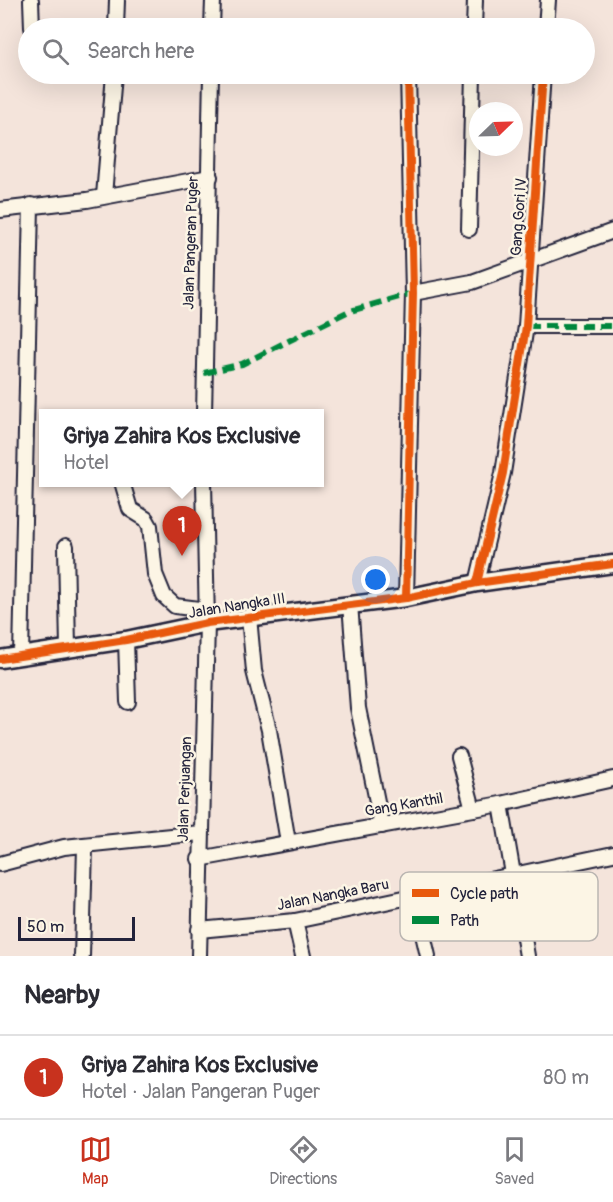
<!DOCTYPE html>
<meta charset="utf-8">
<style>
body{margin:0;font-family:Pangolin,sans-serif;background:#f7f7f7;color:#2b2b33}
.compass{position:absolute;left:469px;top:102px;width:54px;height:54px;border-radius:50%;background:#fff;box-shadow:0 6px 24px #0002;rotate:67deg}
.scale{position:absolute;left:18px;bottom:15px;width:117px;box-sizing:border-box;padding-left:6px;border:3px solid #22223b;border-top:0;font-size:16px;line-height:21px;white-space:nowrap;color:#22223b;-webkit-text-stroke:4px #fcf5e5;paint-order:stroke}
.you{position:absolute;left:376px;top:580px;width:21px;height:21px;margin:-15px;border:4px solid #fff;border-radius:50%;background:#1a73e8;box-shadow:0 0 0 9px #1a73e833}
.badge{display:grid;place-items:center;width:39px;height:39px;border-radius:50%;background:#c8321e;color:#fff;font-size:20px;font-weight:700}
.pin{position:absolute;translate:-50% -50px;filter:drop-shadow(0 2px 3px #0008)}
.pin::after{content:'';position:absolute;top:32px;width:21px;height:18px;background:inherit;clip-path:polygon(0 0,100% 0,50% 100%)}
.popup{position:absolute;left:39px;top:409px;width:285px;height:78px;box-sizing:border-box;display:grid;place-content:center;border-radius:0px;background:#fff;filter:drop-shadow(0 2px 4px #0005);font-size:20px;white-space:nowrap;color:#7c7c81}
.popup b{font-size:22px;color:#2b2b33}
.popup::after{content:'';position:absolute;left:50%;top:100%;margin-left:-12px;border:12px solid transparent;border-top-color:#fff}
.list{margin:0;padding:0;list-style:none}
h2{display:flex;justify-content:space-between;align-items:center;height:78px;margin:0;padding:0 24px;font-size:26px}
h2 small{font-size:20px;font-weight:400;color:#7c7c81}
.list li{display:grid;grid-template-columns:39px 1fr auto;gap:18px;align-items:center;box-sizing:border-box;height:84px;padding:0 24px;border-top:2px solid #e1e1e2}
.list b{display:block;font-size:22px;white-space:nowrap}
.list p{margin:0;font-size:20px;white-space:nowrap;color:#7c7c81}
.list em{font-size:20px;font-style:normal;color:#7c7c81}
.icon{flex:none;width:33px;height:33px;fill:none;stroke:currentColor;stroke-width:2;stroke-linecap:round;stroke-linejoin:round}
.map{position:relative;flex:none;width:613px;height:956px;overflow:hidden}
.search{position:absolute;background:#fff;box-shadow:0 6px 24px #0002;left:18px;right:18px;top:18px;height:66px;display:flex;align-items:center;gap:15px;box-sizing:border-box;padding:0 21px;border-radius:33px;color:#7c7c81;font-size:22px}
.sheet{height:162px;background:#fff}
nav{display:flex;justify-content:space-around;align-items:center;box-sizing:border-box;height:84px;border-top:2px solid #e1e1e2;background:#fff;font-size:16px;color:#7c7c81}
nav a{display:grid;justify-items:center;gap:3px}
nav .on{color:#c8321e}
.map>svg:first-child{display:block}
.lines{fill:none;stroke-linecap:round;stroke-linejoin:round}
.minor-casing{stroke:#22223b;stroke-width:18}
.tertiary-casing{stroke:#22223b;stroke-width:21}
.minor{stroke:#fcf5e5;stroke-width:14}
.tertiary{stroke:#fcf5e5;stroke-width:16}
.quiet{stroke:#00873e;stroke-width:6;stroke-dasharray:12 6;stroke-linecap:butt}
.cycleway-casing{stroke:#fcf5e5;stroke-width:11}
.cycleway{stroke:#e8590c;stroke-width:8}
.labels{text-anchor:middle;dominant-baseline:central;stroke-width:5;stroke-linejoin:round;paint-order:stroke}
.street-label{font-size:15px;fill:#22223b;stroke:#fcf5e5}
.key{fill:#fcf5e5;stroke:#bbb6b2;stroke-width:1.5}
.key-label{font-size:16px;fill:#22223b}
</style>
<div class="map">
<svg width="613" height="956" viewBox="0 0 613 956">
<rect width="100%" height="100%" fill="#f4e4db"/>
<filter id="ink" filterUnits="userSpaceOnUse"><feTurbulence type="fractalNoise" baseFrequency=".0167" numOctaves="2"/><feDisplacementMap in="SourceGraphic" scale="12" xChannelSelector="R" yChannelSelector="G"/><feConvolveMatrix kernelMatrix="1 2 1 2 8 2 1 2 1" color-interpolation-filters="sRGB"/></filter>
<g filter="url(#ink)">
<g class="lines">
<g class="minor-casing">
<g id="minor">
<polyline points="31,0 32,28"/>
<polyline points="116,28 117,0"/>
<polyline points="212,28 213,0"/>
<polyline points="474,28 475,0"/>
<polyline points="546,28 548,0"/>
<polyline points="104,196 114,74"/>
<polyline points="0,210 87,200 210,177"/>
<polyline points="469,229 473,74"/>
<polyline points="413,293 472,282 613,231"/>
<polyline points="526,326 613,326"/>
<polyline points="204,414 211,74"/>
<polyline points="122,482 130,509 146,519 150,526 155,574 164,596 175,606 207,610"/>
<polyline points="66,546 68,649"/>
<polyline points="477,583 503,473 526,326 543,74"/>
<polyline points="406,598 413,293 408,74"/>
<polyline points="350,604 358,708 382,826"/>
<polyline points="249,617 254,671 269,730 288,842"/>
<polyline points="126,640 128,702"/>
<polyline points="21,656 31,205"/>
<polyline points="459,756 473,809"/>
<polyline points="501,804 527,956"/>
<polyline points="199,859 501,804 613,779"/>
<polyline points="0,864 64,847 200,833"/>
<polyline points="295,921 303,956"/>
<polyline points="421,926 428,956"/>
<polyline points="199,930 295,921 613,854"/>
<polyline points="82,956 85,847"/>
<polyline points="199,956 207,623 204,482"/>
</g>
</g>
<g class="tertiary-casing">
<polyline id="tertiary" points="0,659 126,640 207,623 406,598 477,583 613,564"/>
</g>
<use href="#minor" class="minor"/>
<use href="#tertiary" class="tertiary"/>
<g class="quiet">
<polyline points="526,326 613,326"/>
<polyline points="204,373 242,364 347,312 413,293"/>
</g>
<g class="cycleway-casing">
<g id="cycleway">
<polyline points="477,583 503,473 526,326 543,74"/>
<polyline points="406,598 413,293 408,74"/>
<polyline points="0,659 126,640 207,623 406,598 477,583 613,564"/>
</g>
</g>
<use href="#cycleway" class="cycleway"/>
</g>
</g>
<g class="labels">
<g class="street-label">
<text transform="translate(519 217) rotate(-86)">Gang Gori IV</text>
<text transform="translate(191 243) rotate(-88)">Jalan Pangeran Puger</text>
<text transform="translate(237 606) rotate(-9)">Jalan Nangka III</text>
<text transform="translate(185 789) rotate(-88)">Jalan Perjuangan</text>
<text transform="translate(404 805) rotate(-10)">Gang Kanthil</text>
<text transform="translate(333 895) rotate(-11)">Jalan Nangka Baru</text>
</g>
</g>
<rect x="400" y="872" width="198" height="69" rx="9" class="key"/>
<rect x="412" y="889" width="27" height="8" fill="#e8590c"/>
<rect x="412" y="916" width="27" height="8" fill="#00873e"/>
<g class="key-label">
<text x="450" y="899">Cycle path</text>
<text x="450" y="926">Path</text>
</g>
</svg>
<svg class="compass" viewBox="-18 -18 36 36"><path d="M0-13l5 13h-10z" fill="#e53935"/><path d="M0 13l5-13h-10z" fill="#7c7c81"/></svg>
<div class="scale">50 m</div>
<div class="you"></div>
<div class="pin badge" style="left:182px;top:556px">1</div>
<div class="popup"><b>Griya Zahira Kos Exclusive</b>Hotel</div>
<div class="search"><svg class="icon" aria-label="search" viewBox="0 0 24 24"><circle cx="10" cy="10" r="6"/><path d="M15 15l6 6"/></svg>Search here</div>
</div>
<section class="sheet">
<h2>Nearby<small></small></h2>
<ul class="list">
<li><span class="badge">1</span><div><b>Griya Zahira Kos Exclusive</b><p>Hotel · Jalan Pangeran Puger</p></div><em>80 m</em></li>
</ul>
</section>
<nav>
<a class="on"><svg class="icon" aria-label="map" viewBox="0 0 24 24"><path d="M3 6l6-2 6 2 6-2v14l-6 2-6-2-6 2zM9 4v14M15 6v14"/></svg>Map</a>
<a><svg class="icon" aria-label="directions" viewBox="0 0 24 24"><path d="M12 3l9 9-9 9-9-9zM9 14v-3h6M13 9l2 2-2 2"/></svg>Directions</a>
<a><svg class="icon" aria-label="saved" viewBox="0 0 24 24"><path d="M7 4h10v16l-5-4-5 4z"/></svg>Saved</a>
</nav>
